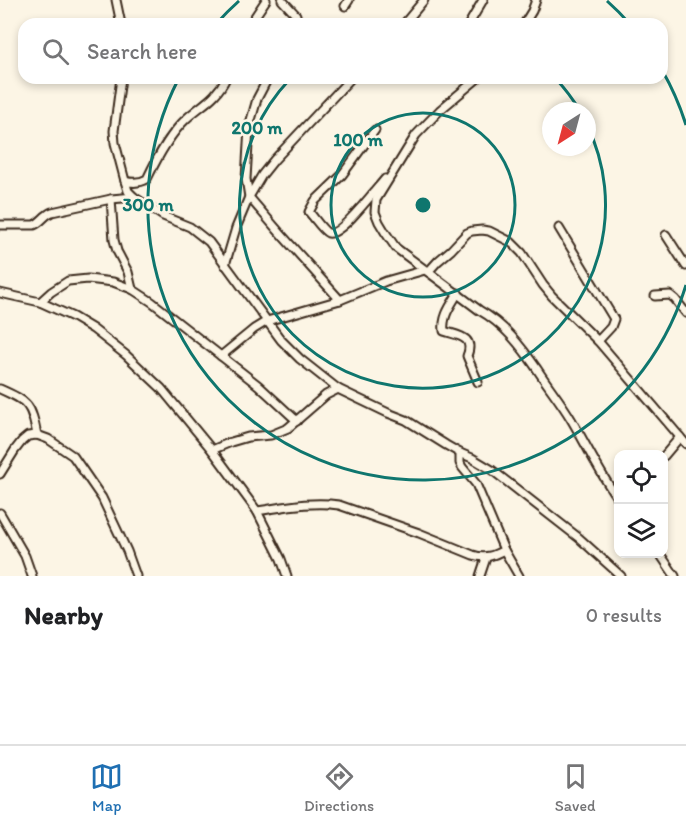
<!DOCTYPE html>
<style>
body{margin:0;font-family:Itim,sans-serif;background:#f2f2f2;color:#202124}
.controls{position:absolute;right:18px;bottom:18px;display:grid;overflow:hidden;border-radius:12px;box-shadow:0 3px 9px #0003}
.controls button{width:54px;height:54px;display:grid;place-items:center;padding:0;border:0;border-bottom:2px solid #e0e0e0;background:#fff;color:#202124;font:30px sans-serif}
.compass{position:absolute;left:542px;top:102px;width:54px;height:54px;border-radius:50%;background:#fff;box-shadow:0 3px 9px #0003;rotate:216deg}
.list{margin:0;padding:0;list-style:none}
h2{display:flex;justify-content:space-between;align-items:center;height:78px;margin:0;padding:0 24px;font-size:26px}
h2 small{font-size:20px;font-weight:400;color:#757577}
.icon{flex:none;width:33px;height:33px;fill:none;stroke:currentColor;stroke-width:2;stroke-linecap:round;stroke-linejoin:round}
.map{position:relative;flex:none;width:686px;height:576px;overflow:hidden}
.search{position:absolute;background:#fff;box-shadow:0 3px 9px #0003;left:18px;right:18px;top:18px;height:66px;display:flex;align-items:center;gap:15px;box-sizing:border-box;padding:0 21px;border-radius:18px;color:#757577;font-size:22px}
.sheet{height:168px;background:#fff}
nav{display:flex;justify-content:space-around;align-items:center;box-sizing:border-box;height:84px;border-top:2px solid #e0e0e0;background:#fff;font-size:16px;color:#757577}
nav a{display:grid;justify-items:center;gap:3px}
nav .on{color:#1f6fb2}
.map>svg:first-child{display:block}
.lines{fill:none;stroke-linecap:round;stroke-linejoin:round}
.minor-casing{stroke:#3b2a1e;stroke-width:11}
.minor{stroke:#fcf5e5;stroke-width:7}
.ring{fill:none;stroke:#0f766e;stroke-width:3}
.centre{fill:#0f766e;stroke:#fcf5e5;stroke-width:3}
.ring-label{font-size:18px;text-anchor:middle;font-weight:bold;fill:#0f766e;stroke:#fcf5e5;stroke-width:5;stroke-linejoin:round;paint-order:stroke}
</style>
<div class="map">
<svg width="686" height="576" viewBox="0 0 686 576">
<rect width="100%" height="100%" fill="#fcf5e5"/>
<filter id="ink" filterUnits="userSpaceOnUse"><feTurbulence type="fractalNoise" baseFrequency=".0167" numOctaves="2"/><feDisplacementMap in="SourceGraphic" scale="12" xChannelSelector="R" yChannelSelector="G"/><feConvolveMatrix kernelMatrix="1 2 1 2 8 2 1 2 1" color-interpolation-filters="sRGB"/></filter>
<g filter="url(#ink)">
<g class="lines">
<g class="minor-casing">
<g id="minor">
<polyline points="116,0 121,24"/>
<polyline points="282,0 296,15 297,24"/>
<polyline points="345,6 349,0"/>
<polyline points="250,24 266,0"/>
<polyline points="404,24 424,0"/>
<polyline points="469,24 483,0"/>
<polyline points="524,24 532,11 536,0"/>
<polyline points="121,78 114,131 115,143 125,181"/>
<path d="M 226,78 C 216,99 202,104 186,119 C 169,135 157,158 147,179 C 140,183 132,183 125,181 L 128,191 L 134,197 L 163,216 L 190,227 L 209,242 L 281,340 L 300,359 L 338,389 L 388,413 L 406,420 L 446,445 L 460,453 L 472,458 L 492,470 L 579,538 L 621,576"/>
<polyline points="268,78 257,99 249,127 246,179 249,197 280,233 340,300"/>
<path d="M 478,78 L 440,110 L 416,135 L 376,200 L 375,212 L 379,222 L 385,232 L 396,248 L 479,310 C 504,324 521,346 537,369 C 548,386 561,402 571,419 C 587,446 600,474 618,499"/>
<path d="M 375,130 L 342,175 L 315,201 L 309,212 C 313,216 323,231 328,233 C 340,237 376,189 385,179"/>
<polyline points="111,199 114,240 117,251 128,272 132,289"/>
<path d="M 0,225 L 34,225 C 42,222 44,215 52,212 L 111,199 L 134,197"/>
<polyline points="559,228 614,319 611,327 598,341"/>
<polyline points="666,235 686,266"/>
<polyline points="225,265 236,228 249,197 262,175 274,160 351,78"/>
<polyline points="428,272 438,261 451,250 467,233 472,231 482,230 489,231 511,242 522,253 543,285 552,296 598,341 686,444"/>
<polyline points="0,293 40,302 73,317 93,329 126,355 161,388 212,450 257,511 281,559 287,576"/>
<path d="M 458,293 C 451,305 442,316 444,331 C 458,336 475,336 467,356 L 478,382"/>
<polyline points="655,296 670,295 675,299 686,313"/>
<polyline points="40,302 51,292 68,281 88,279 113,282 132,289 152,302 258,385 297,421"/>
<polyline points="221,356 254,329 267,321 340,300 386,281 425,270"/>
<path d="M 0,389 C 29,402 31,404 37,435"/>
<polyline points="212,450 231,442 248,437 271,435 288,428 326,395 338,389"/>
<polyline points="664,456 680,437"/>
<polyline points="0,474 15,450 22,441 28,436 37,435 48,439 73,456 102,498 127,551 136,576"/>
<path d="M 257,511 C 284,507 311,501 339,505 L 419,533 L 473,555 C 485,559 493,556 504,550 L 476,484 L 462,467 L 460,463 L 460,453"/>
<polyline points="0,513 25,556 32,576"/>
<polyline points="504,550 519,576"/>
<polyline points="660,554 675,576"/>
<polyline points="480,576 486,558"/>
</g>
</g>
<use href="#minor" class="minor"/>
</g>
</g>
<g class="ring">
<circle cx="423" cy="205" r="92"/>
<path d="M398 24A183 183 0 0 1 448 24M556 79A183 183 0 0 1 580 111M587 125A183 183 0 1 1 290 79"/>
<path d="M686 285A275 275 0 1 1 179 78M217 23A275 275 0 0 1 239 1M607 1A275 275 0 0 1 629 23M662 70A275 275 0 0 1 686 125"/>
</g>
<circle cx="423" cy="205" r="9" class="centre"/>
<g class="ring-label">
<text x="257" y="134">200 m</text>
<text x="358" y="146">100 m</text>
<text x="148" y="211">300 m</text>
</g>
</svg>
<div class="controls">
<button><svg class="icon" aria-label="locate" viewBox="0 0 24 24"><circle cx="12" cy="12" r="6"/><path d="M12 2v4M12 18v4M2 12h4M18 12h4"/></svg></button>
<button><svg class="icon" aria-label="layers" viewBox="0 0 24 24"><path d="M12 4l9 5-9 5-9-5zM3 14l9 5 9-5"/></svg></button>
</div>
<svg class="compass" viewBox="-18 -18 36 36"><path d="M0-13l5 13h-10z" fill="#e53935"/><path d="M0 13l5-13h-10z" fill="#757577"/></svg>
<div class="search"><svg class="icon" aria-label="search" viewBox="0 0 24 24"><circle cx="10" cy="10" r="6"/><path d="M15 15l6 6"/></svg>Search here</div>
</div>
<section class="sheet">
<h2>Nearby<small>0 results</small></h2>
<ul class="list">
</ul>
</section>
<nav>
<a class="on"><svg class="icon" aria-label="map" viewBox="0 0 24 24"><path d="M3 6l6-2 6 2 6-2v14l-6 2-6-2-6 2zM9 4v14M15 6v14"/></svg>Map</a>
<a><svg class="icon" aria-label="directions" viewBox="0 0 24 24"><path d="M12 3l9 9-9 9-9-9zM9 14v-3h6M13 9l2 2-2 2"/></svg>Directions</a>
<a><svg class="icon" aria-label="saved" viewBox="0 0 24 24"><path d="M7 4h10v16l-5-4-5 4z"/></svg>Saved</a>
</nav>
